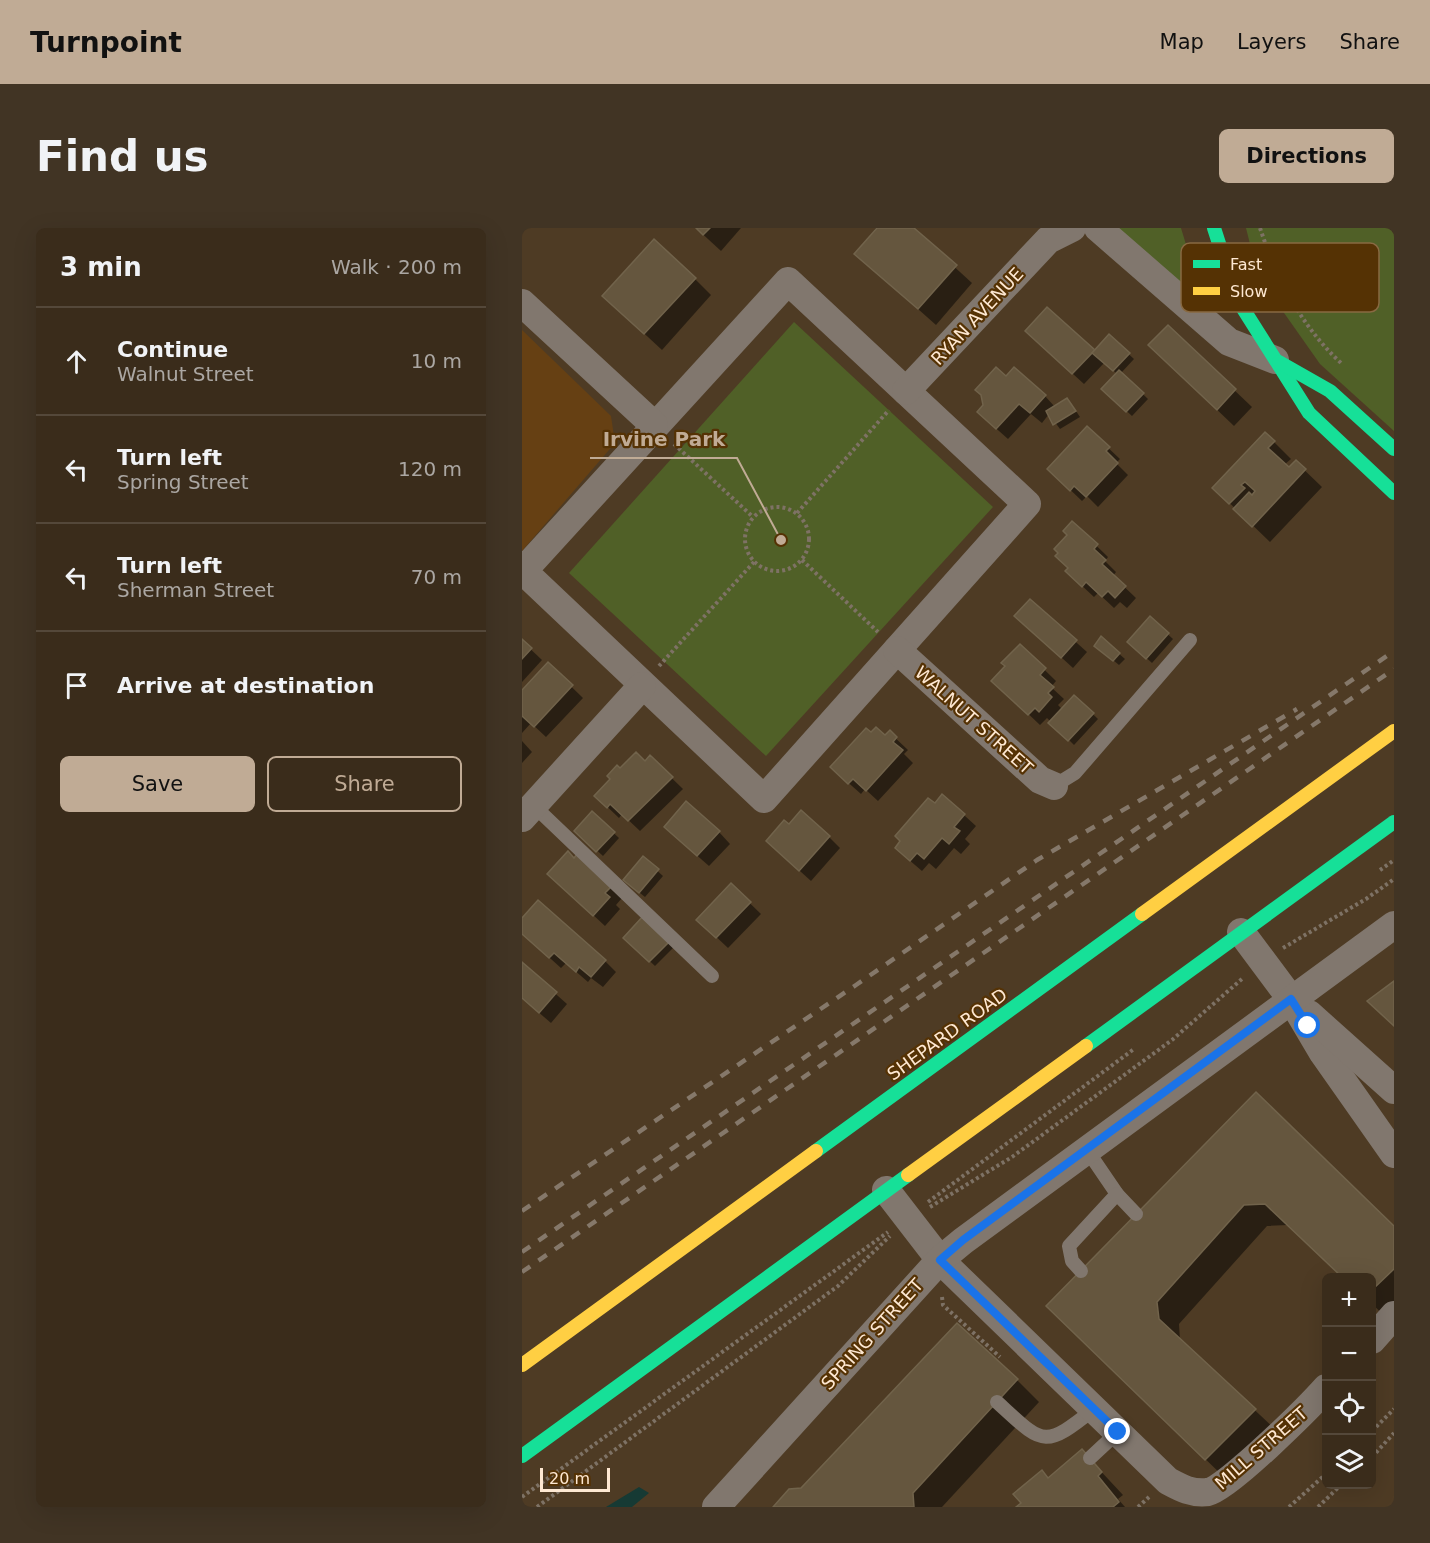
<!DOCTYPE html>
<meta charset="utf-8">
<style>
body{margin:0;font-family:"DejaVu Sans",sans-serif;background:#413424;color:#f1f3f6}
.controls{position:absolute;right:18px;bottom:18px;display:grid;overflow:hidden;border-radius:9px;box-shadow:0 6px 24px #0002}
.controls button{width:54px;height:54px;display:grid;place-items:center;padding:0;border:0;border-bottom:2px solid #54483a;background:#3a2c1b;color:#f1f3f6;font:30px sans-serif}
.scale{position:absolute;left:18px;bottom:15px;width:70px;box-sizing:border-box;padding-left:6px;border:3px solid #fee8d2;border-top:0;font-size:16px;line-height:21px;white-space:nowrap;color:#fee8d2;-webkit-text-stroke:4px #553204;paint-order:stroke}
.stop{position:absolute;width:18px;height:18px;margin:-14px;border:4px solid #1a73e8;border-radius:50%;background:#fff}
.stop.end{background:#1a73e8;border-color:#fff;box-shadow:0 2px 6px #0008}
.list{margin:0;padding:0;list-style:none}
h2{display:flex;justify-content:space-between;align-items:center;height:78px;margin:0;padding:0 24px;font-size:26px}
h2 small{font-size:20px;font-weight:400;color:#aba7a3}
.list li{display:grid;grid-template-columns:39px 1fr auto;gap:18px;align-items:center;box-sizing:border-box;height:108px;padding:0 24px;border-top:2px solid #54483a}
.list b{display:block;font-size:22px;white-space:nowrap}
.list p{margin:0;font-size:20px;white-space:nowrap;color:#aba7a3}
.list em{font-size:20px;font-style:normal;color:#aba7a3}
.actions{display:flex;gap:12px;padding:18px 24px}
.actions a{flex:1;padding:14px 0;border:2px solid #c0ab95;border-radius:9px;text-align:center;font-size:21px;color:#c0ab95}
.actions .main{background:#c0ab95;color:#111}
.icon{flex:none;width:33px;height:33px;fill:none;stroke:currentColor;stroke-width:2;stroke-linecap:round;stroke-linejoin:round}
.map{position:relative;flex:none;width:872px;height:1279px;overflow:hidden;border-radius:9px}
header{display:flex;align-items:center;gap:36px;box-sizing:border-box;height:84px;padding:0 30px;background:#c0ab95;color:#111}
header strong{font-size:28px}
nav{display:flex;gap:33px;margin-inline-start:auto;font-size:21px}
.intro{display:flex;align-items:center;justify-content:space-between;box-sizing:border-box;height:144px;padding:0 36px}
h1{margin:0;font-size:42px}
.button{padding:15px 27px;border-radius:9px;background:#c0ab95;color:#111;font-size:21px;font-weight:700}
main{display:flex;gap:36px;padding:0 36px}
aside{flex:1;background:#3a2c1b;border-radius:9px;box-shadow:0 6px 24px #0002}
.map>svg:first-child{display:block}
.built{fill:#664013}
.green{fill:#506027}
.water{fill:#163a34}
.shadow{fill:#0007}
.building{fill:#65563e;stroke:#71634b;stroke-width:1.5}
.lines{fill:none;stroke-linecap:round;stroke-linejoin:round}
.path{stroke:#7e7265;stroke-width:4;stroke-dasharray:3 3;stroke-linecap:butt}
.lane{stroke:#81776e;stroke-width:14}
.street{stroke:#81776e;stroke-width:28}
.fast{stroke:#16e098;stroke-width:14}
.slow{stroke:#ffcf43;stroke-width:14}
.rail{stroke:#85786a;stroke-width:4.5;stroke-dasharray:10 10;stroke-linecap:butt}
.route{stroke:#1a73e8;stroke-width:8}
.labels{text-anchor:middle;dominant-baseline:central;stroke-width:4.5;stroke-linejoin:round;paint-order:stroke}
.street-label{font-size:18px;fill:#fee8d2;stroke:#553204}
.key{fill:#553204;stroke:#886942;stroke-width:1.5}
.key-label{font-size:16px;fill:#fee8d2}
.leader{fill:none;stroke:#c0ab95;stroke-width:2}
.callout-dot{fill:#c0ab95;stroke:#553204;stroke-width:2}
.callout-label{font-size:20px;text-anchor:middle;font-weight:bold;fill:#c0ab95;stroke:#553204;stroke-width:4.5;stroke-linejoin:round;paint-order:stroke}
</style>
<header>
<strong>Turnpoint</strong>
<nav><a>Map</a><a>Layers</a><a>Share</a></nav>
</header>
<div class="intro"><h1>Find us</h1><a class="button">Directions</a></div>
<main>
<aside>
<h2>3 min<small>Walk · 200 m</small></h2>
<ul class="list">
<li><svg class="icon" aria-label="ahead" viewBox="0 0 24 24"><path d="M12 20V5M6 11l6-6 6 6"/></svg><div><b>Continue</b><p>Walnut Street</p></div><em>10 m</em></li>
<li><svg class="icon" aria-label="left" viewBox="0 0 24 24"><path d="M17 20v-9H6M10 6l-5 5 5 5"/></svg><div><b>Turn left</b><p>Spring Street</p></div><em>120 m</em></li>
<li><svg class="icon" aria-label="left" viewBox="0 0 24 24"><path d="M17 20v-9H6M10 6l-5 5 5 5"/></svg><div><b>Turn left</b><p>Sherman Street</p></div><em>70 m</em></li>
<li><svg class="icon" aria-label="arrive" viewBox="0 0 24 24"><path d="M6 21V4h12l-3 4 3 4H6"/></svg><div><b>Arrive at destination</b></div></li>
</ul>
<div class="actions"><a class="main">Save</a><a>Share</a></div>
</aside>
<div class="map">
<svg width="872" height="1279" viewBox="0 0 872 1279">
<rect width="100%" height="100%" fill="#4e3b24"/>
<polygon class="built" points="0,102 89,188 93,215 0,323"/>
<g class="green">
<polygon points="590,0 659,0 676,56 687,82"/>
<polygon points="724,0 872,0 872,203 798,136 736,48"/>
<polygon points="272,94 471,279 244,528 47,345"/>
</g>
<polygon class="water" points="117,1259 127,1265 110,1279 84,1279"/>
<g class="shadow">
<polygon points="174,0 219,0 199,23"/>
<polygon points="354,0 390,0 450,55 414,97 334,26"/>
<polygon points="173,51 189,67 140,122 99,84"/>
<polygon points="646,99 730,179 712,198 645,134"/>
<polygon points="587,108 612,131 599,145 626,171 610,188 581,161 595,146 583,134 562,156 516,114 573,124"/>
<polygon points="484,150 523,168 533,179 550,177 558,189 538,201 527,186 520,195 509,186 486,211 468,195"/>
<polygon points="565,200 598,231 594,235 606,247 576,279 565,268 560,273 538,252"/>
<polygon points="752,214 769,231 762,237 767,242 774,234 800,259 748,314 692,260"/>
<polygon points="551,295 586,329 583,333 594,344 591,348 614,370 605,380 598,374 592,380 576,365 572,369 557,355 548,341 547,307"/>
<polygon points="508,373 565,424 551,440 506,399"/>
<polygon points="628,390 651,411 630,435 607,414"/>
<polygon points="579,410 603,431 597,437 574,418"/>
<polygon points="0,413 20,432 0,454"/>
<polygon points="498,418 534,453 529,459 542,471 536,477 541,482 553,469 576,491 552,517 525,490 518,497 483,464 485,439"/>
<polygon points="26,436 61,470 24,509 9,495 0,505 0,465"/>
<polygon points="368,505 386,522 382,526 391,535 356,573 343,561 339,566 321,550 349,506 364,509"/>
<polygon points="0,513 10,524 0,535"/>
<polygon points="128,529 161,561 118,603 100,586 97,590 74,568 99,542 123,535"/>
<polygon points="421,568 454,598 443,611 448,616 439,626 432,620 414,641 407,635 400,643 386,631 380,614"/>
<polygon points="70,585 97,610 81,628 54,603"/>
<polygon points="197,604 208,616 187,638 155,610"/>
<polygon points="307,609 318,620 289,653 257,624"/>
<polygon points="55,629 100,670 94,677 98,681 83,698 39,657"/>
<polygon points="121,630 141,648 123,669 108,657"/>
<polygon points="209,657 239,686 206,720 188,703"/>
<polygon points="122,689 153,718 133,738 103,710"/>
<polygon points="0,692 83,733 94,744 81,759 69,750 66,754 44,735 39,740 0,705"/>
<polygon points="0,736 45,776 29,795 0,770"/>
<polygon points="734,866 872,1000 872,1084 865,1090 850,1076 850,1050 766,997 745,998 657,1096 658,1112 755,1203 706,1253 548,1100"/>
<polygon points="495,1152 517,1174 420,1279 253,1279 280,1261"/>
<polygon points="560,1223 601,1267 596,1271 603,1279 497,1279"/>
</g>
<g class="building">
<polygon points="174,0 188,0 181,7"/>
<polygon points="355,0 392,0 435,37 396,81 332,26"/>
<polygon points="132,11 174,50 122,106 80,68"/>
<polygon points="525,79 573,122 550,146 503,103"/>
<polygon points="646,97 714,161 695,182 626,117"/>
<polygon points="587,106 608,125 591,143 570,125"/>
<polygon points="474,139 484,148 492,139 524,167 508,185 497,176 474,201 455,184 461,177 459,167 453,162"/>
<polygon points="597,142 622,165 604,184 579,161"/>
<polygon points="545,170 554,183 531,197 524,183"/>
<polygon points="565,198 588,219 584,223 596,235 564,269 552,258 548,263 525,241"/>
<polygon points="743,204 753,213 746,220 767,239 774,232 784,241 730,299 711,281 727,264 730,267 733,263 723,254 719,257 723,260 707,276 690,260"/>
<polygon points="550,293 576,316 572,321 584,332 580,336 604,358 593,370 586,363 580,369 564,354 560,359 543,343 546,340 533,328 536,325 532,321 545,307 541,303"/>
<polygon points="508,371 555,412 539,430 492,388"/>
<polygon points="628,388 647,405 624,431 605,414"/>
<polygon points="579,408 598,425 591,433 572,418"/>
<polygon points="0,411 10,420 0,431"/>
<polygon points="498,416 524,440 518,447 532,459 526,465 530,469 517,484 513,480 506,487 469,453 483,438 479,435"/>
<polygon points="26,434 51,457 12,499 0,488 0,462"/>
<polygon points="552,467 572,485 546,513 526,495"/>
<polygon points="354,499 363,507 368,502 375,509 371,514 381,522 344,563 331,551 326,556 308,539 344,500 349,504"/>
<polygon points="114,524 123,533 128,527 151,549 106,593 88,576 85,580 72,568 88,551 85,548 95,537 98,540"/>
<polygon points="420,566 443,586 432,599 438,603 427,616 420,610 402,631 395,625 388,633 373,620 378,613 373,608 406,570 413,575"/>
<polygon points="164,573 198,603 175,628 142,599"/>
<polygon points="279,582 308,608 277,643 244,613 262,592 267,596"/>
<polygon points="70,583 93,604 74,624 52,603"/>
<polygon points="46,623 52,630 55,626 90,658 83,665 88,669 71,688 25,646"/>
<polygon points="121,628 137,641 117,665 101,652"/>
<polygon points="209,655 229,674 194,710 174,692"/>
<polygon points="16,672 84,732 69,749 57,739 54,744 32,725 27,730 0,706 0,690"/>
<polygon points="122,687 149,712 127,734 101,710"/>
<polygon points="0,734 35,764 17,785 0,770"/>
<polygon points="872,753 872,798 845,773"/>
<polygon points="734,864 872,998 872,1041 850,1062 850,1050 821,1050 743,976 722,977 635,1074 637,1091 734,1181 683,1232 524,1078"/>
<polygon points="435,1095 496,1151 391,1265 392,1279 251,1279 267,1261 279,1260"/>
<polygon points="560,1221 580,1244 576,1248 597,1274 591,1279 494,1279 499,1275 491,1266 520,1242 526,1250"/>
</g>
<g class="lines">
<g class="path">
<path d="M 738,0 C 755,51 779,98 819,135"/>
<polyline points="152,216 231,289"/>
<circle cx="255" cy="311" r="32"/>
<polyline points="275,285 367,182"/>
<polyline points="280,332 356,404"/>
<polyline points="137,438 232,334"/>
<polyline points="858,642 872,632"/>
<polyline points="761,720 844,671 872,651"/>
<polyline points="406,974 612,821"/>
<polyline points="408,979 490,929 650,812 721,750"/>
<polyline points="420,1069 421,1077 478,1129"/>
<polyline points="850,1203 872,1181"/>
<polyline points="850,1229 872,1205"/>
<polyline points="0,1269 366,1004"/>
<polyline points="15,1279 316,1058 368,1008"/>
<polyline points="616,1279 627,1269"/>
<polyline points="767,1279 804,1246"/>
<polyline points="796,1279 820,1256"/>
</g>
<g class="lane">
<polyline points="532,558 553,545 668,412"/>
<polyline points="11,577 190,748"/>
<polyline points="565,922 595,966 614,986"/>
<polyline points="559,1043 550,1033 547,1018 595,966"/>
<path d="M 475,1174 C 521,1216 521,1222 572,1181"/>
<polyline points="568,1230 596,1204"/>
</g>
<g class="street">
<polyline points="576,0 707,114 753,132"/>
<polygon points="266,53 505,276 242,571 1,343"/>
<polyline points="0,75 132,197"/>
<polyline points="384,163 526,12 550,0"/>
<polyline points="375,422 518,552 532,558"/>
<polyline points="0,590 120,458"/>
<polyline points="719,704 769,771 801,825 872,926"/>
<polyline points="787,786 872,862"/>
<path d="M 364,962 L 418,1032 L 646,1253 C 659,1260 670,1266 686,1264 C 706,1260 787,1179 804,1160"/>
<polyline points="850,1112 872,1087"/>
<polyline points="194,1279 418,1032 441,1013 872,697"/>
</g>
<g class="fast">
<polyline points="692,0 715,71 787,185 872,265"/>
<polyline points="757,134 808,163 872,221"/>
<polyline points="564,818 872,594"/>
<polyline points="294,923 620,686"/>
<polyline points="0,1228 386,947"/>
</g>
<g class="slow">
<polyline points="620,686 872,503"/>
<polyline points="386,947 564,818"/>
<polyline points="0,1137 294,923"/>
</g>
<g class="rail">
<polyline points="0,983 334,757 515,632 775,481"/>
<polyline points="0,1024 872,423"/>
<polyline points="0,1044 872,441"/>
</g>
</g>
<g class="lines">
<polyline class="route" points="596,1204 418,1032 441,1012 769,771 786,798"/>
</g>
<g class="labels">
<g class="street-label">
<text transform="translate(455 88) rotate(-47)">RYAN AVENUE</text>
<text transform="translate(452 492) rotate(42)">WALNUT STREET</text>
<text transform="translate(425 806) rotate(-36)">SHEPARD ROAD</text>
<text transform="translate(350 1106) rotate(-48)">SPRING STREET</text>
<text transform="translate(739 1220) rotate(-41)">MILL STREET</text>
</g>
</g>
<rect x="659" y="15" width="198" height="69" rx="9" class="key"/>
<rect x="671" y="32" width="27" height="8" fill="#16e098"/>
<rect x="671" y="59" width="27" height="8" fill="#ffcf43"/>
<g class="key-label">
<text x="708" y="42">Fast</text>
<text x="708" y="69">Slow</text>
</g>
<path class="leader" d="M259 312L215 230H68"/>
<circle class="callout-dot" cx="259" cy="312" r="6"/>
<g class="callout-label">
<text x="142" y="218">Irvine Park</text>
</g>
</svg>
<div class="controls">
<button>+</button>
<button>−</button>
<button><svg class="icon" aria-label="locate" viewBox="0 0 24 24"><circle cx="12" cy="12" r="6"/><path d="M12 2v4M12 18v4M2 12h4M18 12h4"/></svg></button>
<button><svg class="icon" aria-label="layers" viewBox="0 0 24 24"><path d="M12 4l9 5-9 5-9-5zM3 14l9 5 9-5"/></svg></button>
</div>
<div class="scale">20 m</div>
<div class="stop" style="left:786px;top:798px"></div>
<div class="stop end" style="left:596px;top:1204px"></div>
</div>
</main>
